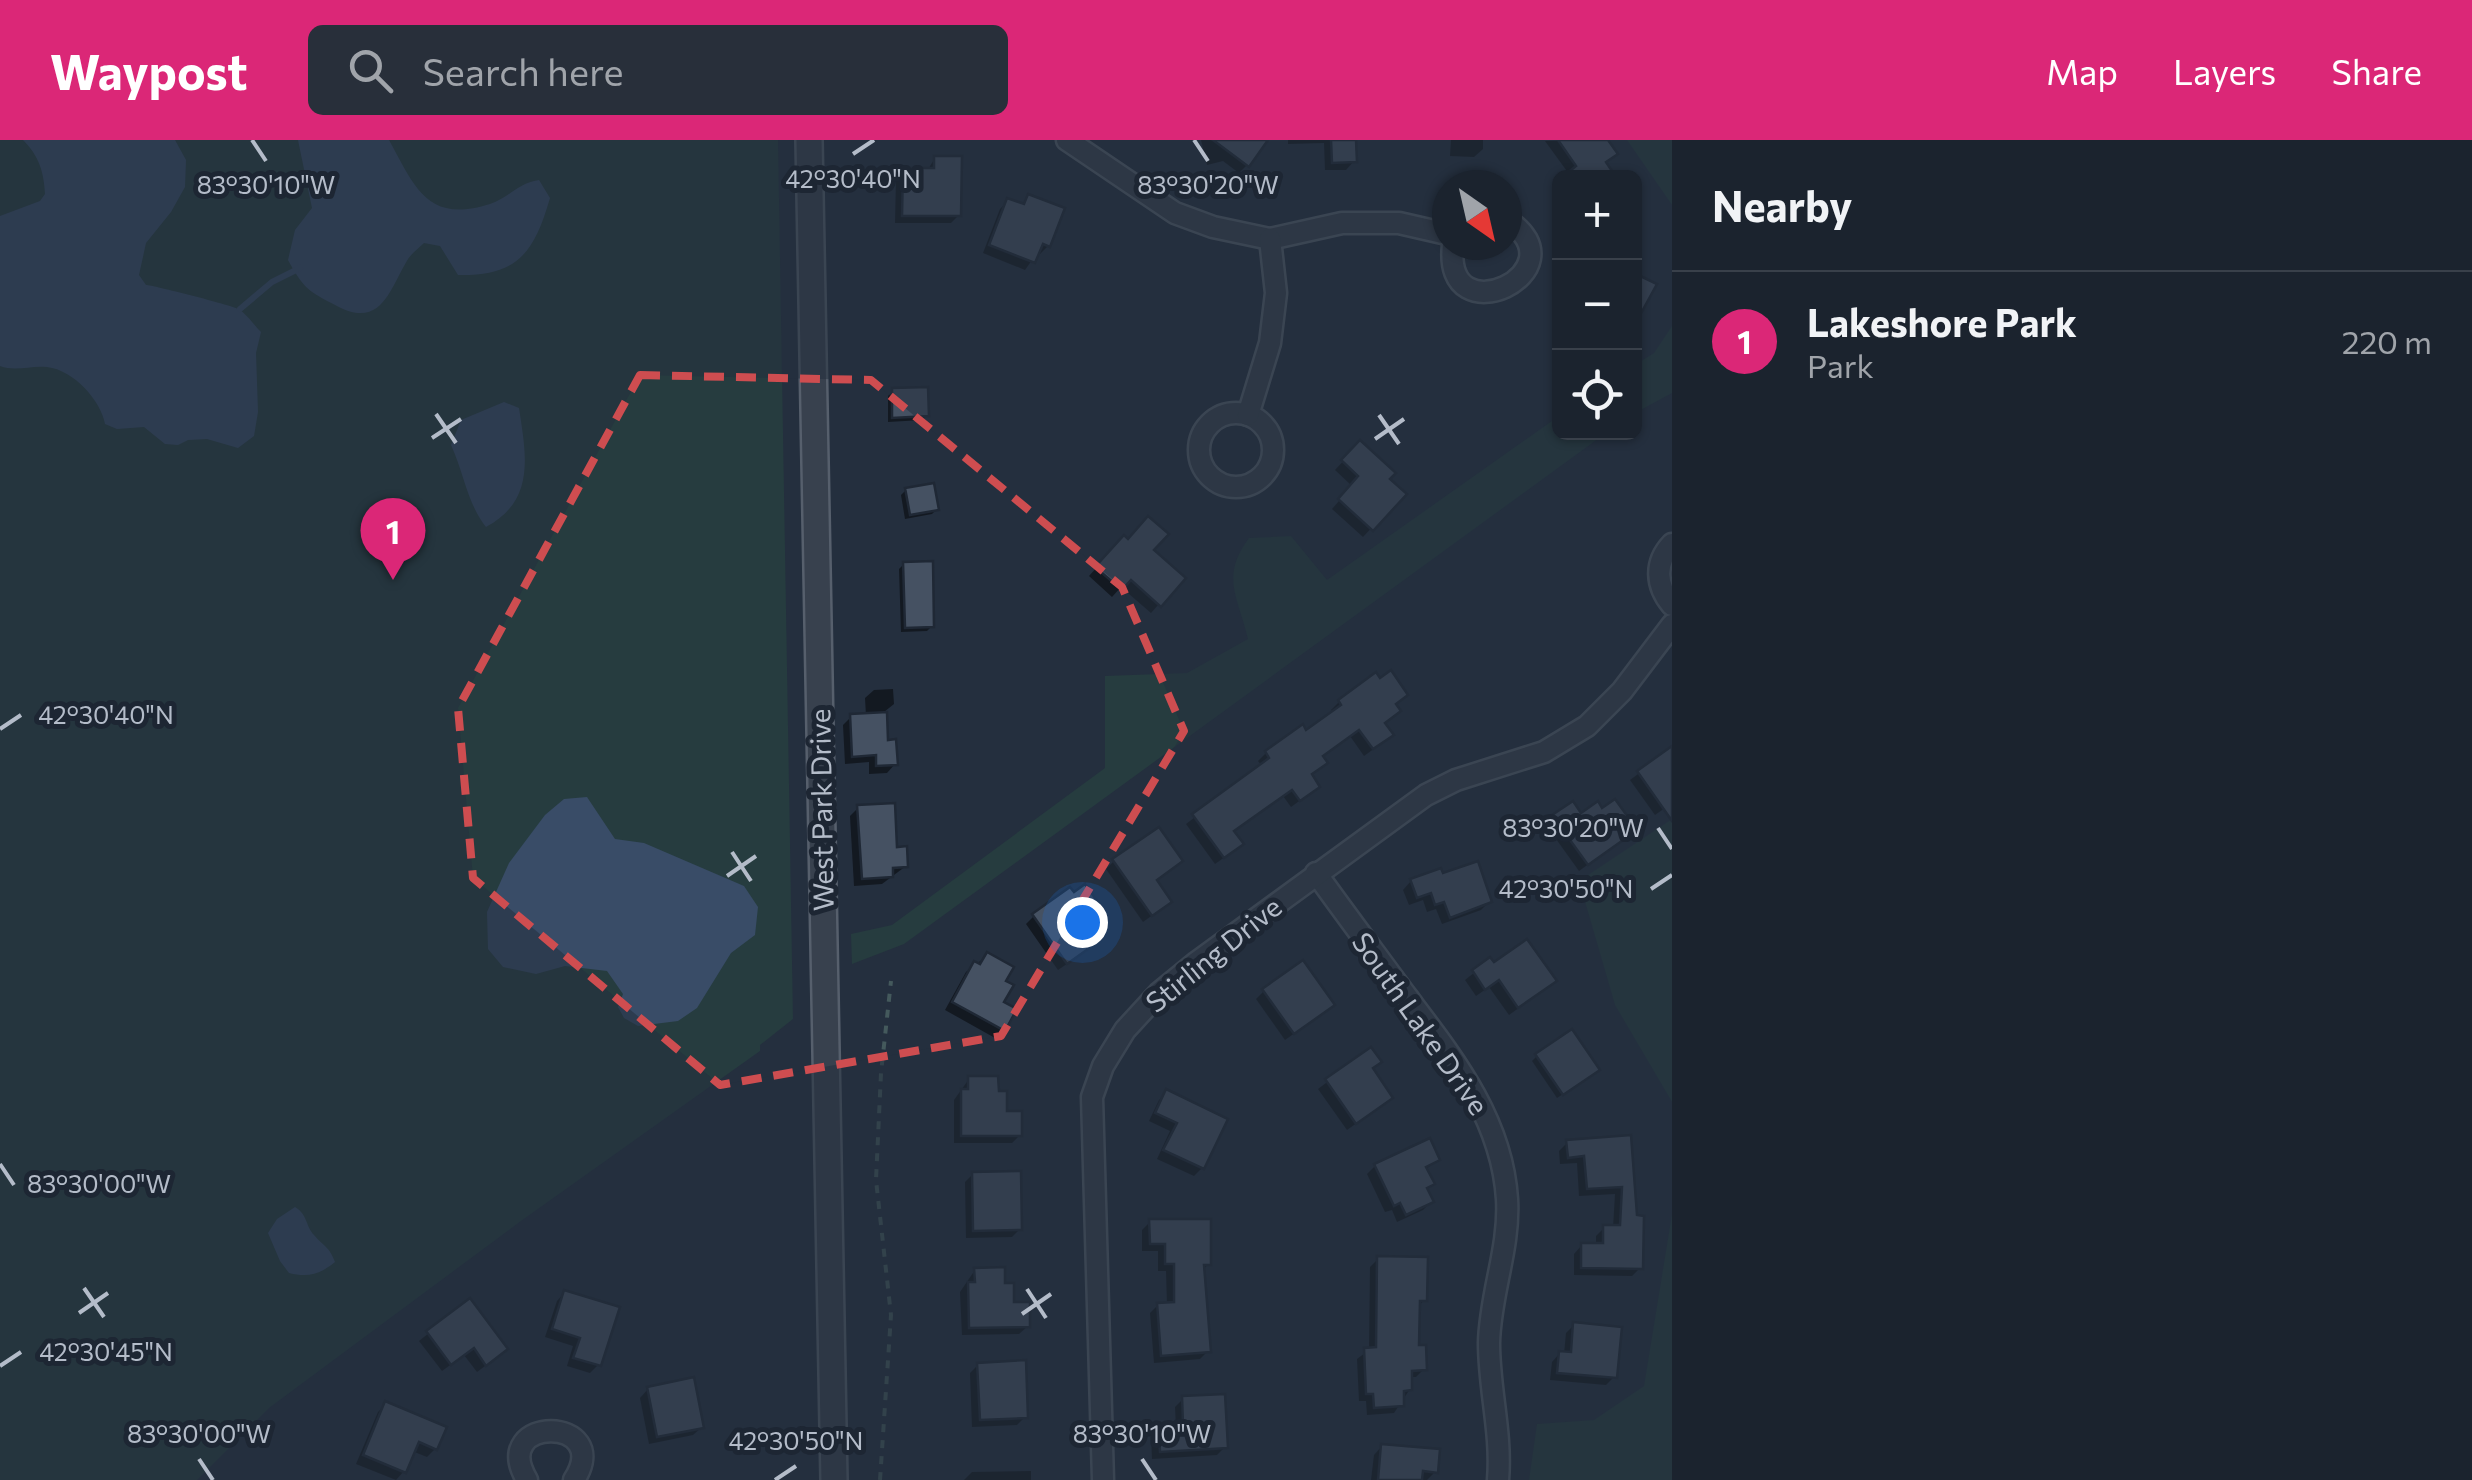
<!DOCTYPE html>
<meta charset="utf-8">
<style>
body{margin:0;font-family:Commissioner,sans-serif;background:#282f3a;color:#f1f3f6}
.controls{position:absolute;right:30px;top:30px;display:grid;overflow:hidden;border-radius:15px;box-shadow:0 2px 8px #0004}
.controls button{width:90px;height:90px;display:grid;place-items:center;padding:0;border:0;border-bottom:2px solid #39404a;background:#1b232e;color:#f1f3f6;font:50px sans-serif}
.compass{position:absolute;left:1432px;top:30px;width:90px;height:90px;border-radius:50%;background:#1b232e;box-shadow:0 2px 8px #0004;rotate:146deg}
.you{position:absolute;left:1082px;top:782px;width:35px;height:35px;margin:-25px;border:8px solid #fff;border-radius:50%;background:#1a73e8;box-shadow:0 0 0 15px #1a73e833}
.badge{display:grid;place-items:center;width:65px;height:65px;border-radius:50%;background:#db2777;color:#fff;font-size:32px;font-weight:700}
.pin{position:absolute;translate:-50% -82px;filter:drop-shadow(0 2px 5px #0008)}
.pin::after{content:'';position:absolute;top:52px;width:35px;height:30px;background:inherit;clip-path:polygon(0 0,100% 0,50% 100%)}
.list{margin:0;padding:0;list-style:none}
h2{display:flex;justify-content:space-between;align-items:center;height:130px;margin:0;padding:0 40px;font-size:42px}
h2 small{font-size:32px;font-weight:400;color:#a0a4aa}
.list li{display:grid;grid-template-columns:65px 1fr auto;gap:30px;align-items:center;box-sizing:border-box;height:140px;padding:0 40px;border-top:2px solid #39404a}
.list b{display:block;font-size:38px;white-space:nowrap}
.list p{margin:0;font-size:32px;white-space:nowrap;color:#a0a4aa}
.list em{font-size:32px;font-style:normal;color:#a0a4aa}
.icon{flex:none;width:55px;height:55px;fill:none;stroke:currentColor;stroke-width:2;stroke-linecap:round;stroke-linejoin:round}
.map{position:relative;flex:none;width:1672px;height:1340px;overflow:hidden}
header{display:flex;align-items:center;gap:60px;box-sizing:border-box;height:140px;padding:0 50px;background:#db2777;color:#fff}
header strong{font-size:48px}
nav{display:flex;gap:55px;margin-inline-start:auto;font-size:35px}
.search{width:700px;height:90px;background:#282f3a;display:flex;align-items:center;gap:25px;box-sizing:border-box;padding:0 35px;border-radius:15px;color:#a0a4aa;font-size:38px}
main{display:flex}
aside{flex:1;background:#1b232e}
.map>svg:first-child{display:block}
.green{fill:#263c3f}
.water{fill:#394c67}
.shadow{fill:#0007}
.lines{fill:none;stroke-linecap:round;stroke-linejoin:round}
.stream{stroke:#394c67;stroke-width:6}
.building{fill:#455162;stroke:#1f2835;stroke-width:2.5}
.minor-casing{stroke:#565f6c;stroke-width:25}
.tertiary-casing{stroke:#565f6c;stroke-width:30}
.path{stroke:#44595c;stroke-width:4;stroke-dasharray:8 8;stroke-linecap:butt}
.minor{stroke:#38414e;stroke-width:20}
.tertiary{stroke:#38414e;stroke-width:25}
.marked{fill:none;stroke:#ce4d50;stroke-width:8;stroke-dasharray:20 12;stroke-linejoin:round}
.ticks{fill:none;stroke:#b4bcc9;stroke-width:4}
.labels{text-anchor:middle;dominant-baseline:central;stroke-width:10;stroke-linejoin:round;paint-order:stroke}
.street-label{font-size:28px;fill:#b4bcc9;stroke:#1d2633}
.ticks-label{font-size:25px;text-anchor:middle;fill:#b4bcc9;stroke:#1d2633;stroke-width:10;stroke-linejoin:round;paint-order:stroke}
</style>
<header>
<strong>Waypost</strong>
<div class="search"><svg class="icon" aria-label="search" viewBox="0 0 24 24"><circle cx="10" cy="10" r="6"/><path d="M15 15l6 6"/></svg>Search here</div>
<nav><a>Map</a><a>Layers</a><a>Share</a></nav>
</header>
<main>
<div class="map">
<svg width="1672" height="1340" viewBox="0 0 1672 1340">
<rect width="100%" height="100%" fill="#242f3e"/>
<g class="green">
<polygon points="0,0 778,0 793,879 760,905 760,911 521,1081 269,1268 197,1340 0,1340"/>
<polygon points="1627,0 1672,0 1672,65"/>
<polygon points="1672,186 1672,253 1635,273 1635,225 1654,213"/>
<path d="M 1559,276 L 1560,292 L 1606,293 L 904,804 L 852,824 L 851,794 L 892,785 L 1105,628 L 1105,536 L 1187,533 L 1248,499 C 1238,456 1220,437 1249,398 L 1291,396 L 1327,440 Z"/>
<polygon points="1672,679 1672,962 1615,865 1579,741"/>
<polygon points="1672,1074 1672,1340 1529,1340 1537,1284 1594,1280 1644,1246"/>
</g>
<g class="water">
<path d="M 23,0 L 175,0 L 186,20 L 185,47 L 171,72 L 146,103 L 139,135 L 146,145 C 152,145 231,165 238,169 C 246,173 254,185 261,192 L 256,213 L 258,272 L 254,296 L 238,308 L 207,299 L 188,300 L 178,305 L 165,304 L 144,287 L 117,289 L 105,284 C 101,261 74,230 47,227 C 31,225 16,232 0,226 L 0,76 L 40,61 L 45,54 C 44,32 39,16 23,0 Z"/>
<path d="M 298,0 L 389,0 C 415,47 427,84 490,64 C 510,57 518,43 539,40 L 550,58 C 534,113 518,136 458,135 L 440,106 L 424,103 C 419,108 412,113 408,119 C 390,148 382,190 337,166 C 308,151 304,149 288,120 L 295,90 L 312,68 Z"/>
<path d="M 504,262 L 519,268 C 526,315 536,360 486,387 C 467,363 464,333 451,305 L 461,280 Z"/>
<polygon points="587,657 615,699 644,703 744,746 758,767 755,795 731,813 697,868 678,881 638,886 624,878 618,867 623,854 607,831 565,826 536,834 503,827 488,809 487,772 509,723 545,675 564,659"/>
<path d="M 295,1067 C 308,1075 305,1085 314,1095 C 324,1107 329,1106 335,1122 C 320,1134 309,1138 289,1133 L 280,1121 L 268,1093 L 277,1079 Z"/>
</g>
<g class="shadow">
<polygon points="1201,0 1254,0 1247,25 1239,33 1223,21 1207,25"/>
<polygon points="1288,0 1353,0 1354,21 1346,30 1325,30 1324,3 1288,4"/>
<polygon points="1451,0 1483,0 1483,9 1474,17 1450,16"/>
<polygon points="1605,0 1604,23 1569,34 1545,1"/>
<polygon points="935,18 959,75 951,83 895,83 896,39 904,31 927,31"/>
<polygon points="1028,57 1048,106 1040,114 1037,113 1025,130 983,113 1000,69 1008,61 1020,66"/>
<polygon points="893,251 927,275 922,280 888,282 888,256"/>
<polygon points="1360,303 1387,339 1403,354 1363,397 1332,369 1352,346 1335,330"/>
<polygon points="906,350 937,369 932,374 905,379 901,355"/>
<polygon points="1116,406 1151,411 1182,438 1151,473 1121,447 1112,457 1089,436"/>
<polygon points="904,424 932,486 927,491 901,492 899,429"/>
<polygon points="893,549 894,564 884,572 886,602 895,624 887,633 869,634 869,622 845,624 843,585 851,577 866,576 865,558 874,550"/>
<polygon points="1339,562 1394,565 1382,584 1382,603 1364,616 1350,596 1320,617 1309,635 1309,654 1291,667 1283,656 1232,693 1232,712 1215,724 1186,684 1262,626 1258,621 1266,613 1302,588 1306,593 1334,573 1331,570"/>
<polygon points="1672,609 1672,663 1655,675 1630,640"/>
<polygon points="858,668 906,726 882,744 854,746 850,676"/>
<polygon points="1554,677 1581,677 1620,694 1615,705 1579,731 1546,685"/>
<polygon points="1114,721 1155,741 1161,769 1143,782 1106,729"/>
<polygon points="1411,741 1489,762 1481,770 1442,784 1436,769 1427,772 1423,760 1409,765 1403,750"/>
<polygon points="1073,756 1100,769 1077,798 1077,817 1058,830 1026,784 1034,776"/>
<polygon points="987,816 1003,842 1003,890 995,898 945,870 966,832"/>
<polygon points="1490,820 1545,849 1509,875 1489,847 1476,856 1465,840"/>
<polygon points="1264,851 1323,873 1285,900 1256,859"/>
<polygon points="1370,910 1370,930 1382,965 1347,990 1318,949"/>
<polygon points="1537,916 1592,935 1557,958 1532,921"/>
<polygon points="969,939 996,954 1004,974 1020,995 1012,1003 954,1003 954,960"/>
<polygon points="1167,952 1202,1028 1194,1036 1157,1019 1170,991 1149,981 1159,960"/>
<polygon points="1629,998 1640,1128 1632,1136 1574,1135 1574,1114 1582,1105 1596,1106 1596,1096 1604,1088 1613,1088 1615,1054 1579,1056 1577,1023 1560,1024 1559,1011 1568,1002"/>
<polygon points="1437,1020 1425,1030 1432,1044 1425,1050 1431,1062 1423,1070 1397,1082 1392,1070 1385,1072 1367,1034 1375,1026"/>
<polygon points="973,1034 1020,1089 1012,1097 966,1098 965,1042"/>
<polygon points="1150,1082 1209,1124 1202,1130 1208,1211 1200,1219 1154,1223 1150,1173 1158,1165 1167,1165 1166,1131 1158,1131 1158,1111 1142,1111 1142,1090"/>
<polygon points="1378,1119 1424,1160 1418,1167 1416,1208 1424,1229 1416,1237 1409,1237 1410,1249 1394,1273 1367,1275 1366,1261 1359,1261 1357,1219 1369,1210 1370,1127"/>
<polygon points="975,1130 1003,1145 1012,1165 1028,1186 1019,1194 962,1195 960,1152"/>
<polygon points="565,1152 598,1225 590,1233 567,1226 573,1206 545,1197 557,1161"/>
<polygon points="469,1161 497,1217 477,1232 464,1215 442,1231 419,1201"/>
<polygon points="1574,1185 1614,1237 1606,1245 1550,1240 1552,1222 1560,1213 1564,1214 1566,1193"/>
<polygon points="978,1225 1025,1277 1017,1285 972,1287 970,1233"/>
<polygon points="648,1249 702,1287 693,1295 649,1304 640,1258"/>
<polygon points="1183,1259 1225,1307 1217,1315 1152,1319 1151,1296 1159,1288 1176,1287 1175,1267"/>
<polygon points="386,1264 435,1309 427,1317 412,1311 404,1331 396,1340 356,1324 378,1272"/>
<polygon points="1382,1306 1436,1331 1427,1340 1371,1340 1374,1315"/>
<polygon points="1031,1331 1031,1340 964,1340 972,1332"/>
</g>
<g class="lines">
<polyline class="stream" points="240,169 272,142 300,128"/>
</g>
<g class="building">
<polygon points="1213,0 1268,0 1249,27"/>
<polygon points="1331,0 1356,0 1357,22 1332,23"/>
<polygon points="1558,0 1608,0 1618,14 1606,22 1612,31 1603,38 1561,38 1576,26"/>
<polygon points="934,16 962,16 961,76 902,76 903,28 934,28"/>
<polygon points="1028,54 1065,68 1050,107 1043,104 1035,123 989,105 1007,58 1024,64"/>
<polygon points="1634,133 1657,144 1634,186"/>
<polygon points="928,247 929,276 892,278 892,248"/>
<polygon points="1360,300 1396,333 1390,339 1407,354 1373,391 1338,359 1358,336 1341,320"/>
<polygon points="934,343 939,370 910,375 905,348"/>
<polygon points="1148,376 1169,394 1154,410 1186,438 1161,467 1131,440 1122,450 1095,427 1124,395 1128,399"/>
<polygon points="933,421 934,487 905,488 903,422"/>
<polygon points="1391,530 1408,555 1396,564 1401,571 1385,583 1394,595 1373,609 1359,590 1323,616 1328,623 1312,634 1320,647 1300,661 1292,650 1234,691 1244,704 1224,718 1192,674 1269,618 1265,611 1303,584 1306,590 1341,565 1338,560 1376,532 1380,538"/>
<polygon points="887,572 888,600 896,599 898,625 876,626 876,615 852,617 850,574"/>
<polygon points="1672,606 1672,681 1637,631"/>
<polygon points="1615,659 1633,684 1622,692 1626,698 1588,725 1552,675 1573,661 1581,673 1598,661 1602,668"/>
<polygon points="895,663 897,707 907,706 908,727 893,728 893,737 862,739 857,665"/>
<polygon points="1159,687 1183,721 1157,740 1172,762 1152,776 1112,719"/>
<polygon points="1478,721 1492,762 1450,778 1444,762 1435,765 1431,753 1417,758 1410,739 1441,728 1443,733"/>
<polygon points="1085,744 1103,769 1090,778 1095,785 1079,797 1088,809 1067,824 1032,774 1070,747 1074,752"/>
<polygon points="1527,799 1557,841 1518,868 1499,840 1485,850 1472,830 1490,817 1494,822"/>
<polygon points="987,812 1014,827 1006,841 1014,845 1004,862 1017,869 1005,891 952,862 974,821 980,824"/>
<polygon points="1303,820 1335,865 1294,894 1262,849"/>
<polygon points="1572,889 1600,930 1563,955 1535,914"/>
<polygon points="1371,907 1382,922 1373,928 1393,958 1356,984 1325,939"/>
<polygon points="968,936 998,936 999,951 1007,951 1007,971 1022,971 1022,996 961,996 961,949 968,949"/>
<polygon points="1166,949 1228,979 1204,1029 1163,1010 1177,983 1155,973"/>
<polygon points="1631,995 1637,1075 1644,1076 1643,1129 1581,1128 1581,1103 1603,1103 1603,1085 1620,1085 1622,1047 1587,1049 1584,1016 1568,1018 1566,1000"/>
<polygon points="1430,998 1440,1020 1426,1027 1435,1044 1427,1048 1434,1062 1406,1075 1400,1063 1394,1066 1374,1024"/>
<polygon points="1021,1031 1022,1090 973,1091 972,1032"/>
<polygon points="1149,1079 1211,1079 1211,1125 1204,1125 1211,1212 1161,1216 1157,1163 1174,1162 1174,1124 1165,1124 1165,1104 1150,1104"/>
<polygon points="1377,1116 1428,1117 1427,1161 1420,1161 1419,1205 1426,1205 1427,1230 1412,1231 1412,1250 1404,1251 1404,1266 1374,1268 1373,1254 1366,1254 1364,1208 1376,1207"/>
<polygon points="1005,1127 1005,1143 1014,1143 1014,1162 1030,1162 1030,1187 969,1188 968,1142 975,1142 974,1128"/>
<polygon points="564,1150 620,1167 601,1226 573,1218 580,1198 552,1189"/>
<polygon points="470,1158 508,1209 486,1226 474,1208 451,1225 426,1191"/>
<polygon points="1573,1182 1622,1187 1617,1238 1557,1233 1559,1211 1571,1212"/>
<polygon points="1026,1220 1028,1278 980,1280 977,1223"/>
<polygon points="694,1237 704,1288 657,1297 647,1247"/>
<polygon points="1225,1254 1228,1308 1160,1312 1158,1286 1183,1285 1182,1256"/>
<polygon points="385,1261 447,1287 437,1310 419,1302 406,1333 363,1315"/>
<polygon points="1381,1304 1440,1309 1438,1333 1423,1331 1422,1340 1378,1340"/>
</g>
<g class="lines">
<g class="minor-casing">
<g id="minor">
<polyline points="1067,0 1175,73 1213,87 1270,99 1342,83 1399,83 1447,94"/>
<path d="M 1453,105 C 1442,199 1585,131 1507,80"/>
<circle cx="1236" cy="310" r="37"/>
<polyline points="1248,275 1270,203 1276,153 1270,99"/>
<path d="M 1672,404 C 1654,423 1656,446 1672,465"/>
<path d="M 1316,733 C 1346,775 1377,816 1407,857 C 1453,918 1502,979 1507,1059 C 1510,1108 1490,1154 1489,1203 C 1489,1250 1502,1293 1498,1340"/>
<path d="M 527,1340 C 488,1274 615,1276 574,1340"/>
<polyline points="1103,1340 1092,957 1103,926 1125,890 1159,853 1197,822 1426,655 1456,640 1544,612 1587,586 1622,551 1672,485"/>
</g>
</g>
<g class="tertiary-casing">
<polyline id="tertiary" points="809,0 834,1340"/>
</g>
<polyline class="path" points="880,1340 891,1175 876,1040 881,933 891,841"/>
<use href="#minor" class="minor"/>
<use href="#tertiary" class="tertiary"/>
</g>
<path d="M0 0H1672V1340H0ZM 640,235 L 871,240 L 1122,447 L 1184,591 L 1001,896 L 720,945 L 473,738 L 458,568 Z" fill="#242f3e" fill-opacity=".55" fill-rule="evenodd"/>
<path class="marked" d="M 640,235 L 871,240 L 1122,447 L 1184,591 L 1001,896 L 720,945 L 473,738 L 458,568 Z"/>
<path class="ticks" d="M 252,0 L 266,21M 1194,0 L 1208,21M 853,14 L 874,0M 436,274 L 456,303M 1379,275 L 1399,304M 432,298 L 461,279M 1375,299 L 1404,279M 0,589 L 21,575M 1658,688 L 1672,709M 732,712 L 751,741M 727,736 L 756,716M 1651,749 L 1672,735M 0,1024 L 14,1045M 84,1148 L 104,1177M 1027,1149 L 1046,1178M 79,1173 L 108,1153M 1022,1174 L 1051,1154M 0,1226 L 21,1212M 199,1319 L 213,1340M 1142,1319 L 1156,1340M 775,1340 L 796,1326"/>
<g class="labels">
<g class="street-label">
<text transform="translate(821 670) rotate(-91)">West Park Drive</text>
<text transform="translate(1213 814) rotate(-39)">Stirling Drive</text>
<text transform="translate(1421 883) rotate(55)">South Lake Drive</text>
</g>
</g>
<g class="ticks-label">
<text x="853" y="48">42°30'40"N</text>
<text x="1208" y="54">83°30'20"W</text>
<text x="266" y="54">83°30'10"W</text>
<text x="106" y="584">42°30'40"N</text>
<text x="1573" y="697">83°30'20"W</text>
<text x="1566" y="758">42°30'50"N</text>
<text x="99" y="1053">83°30'00"W</text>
<text x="106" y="1221">42°30'45"N</text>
<text x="199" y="1303">83°30'00"W</text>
<text x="1142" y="1303">83°30'10"W</text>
<text x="796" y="1310">42°30'50"N</text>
</g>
</svg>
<div class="controls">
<button>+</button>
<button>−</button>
<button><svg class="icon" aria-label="locate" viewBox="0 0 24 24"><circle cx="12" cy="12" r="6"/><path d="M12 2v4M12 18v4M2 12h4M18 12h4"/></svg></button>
</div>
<svg class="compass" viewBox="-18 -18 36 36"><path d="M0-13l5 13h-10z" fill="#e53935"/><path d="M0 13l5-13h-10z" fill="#a0a4aa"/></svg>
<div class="you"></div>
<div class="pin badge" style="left:393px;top:440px">1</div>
</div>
<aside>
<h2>Nearby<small></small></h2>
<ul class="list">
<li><span class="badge">1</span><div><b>Lakeshore Park</b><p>Park</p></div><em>220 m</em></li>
</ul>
</aside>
</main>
